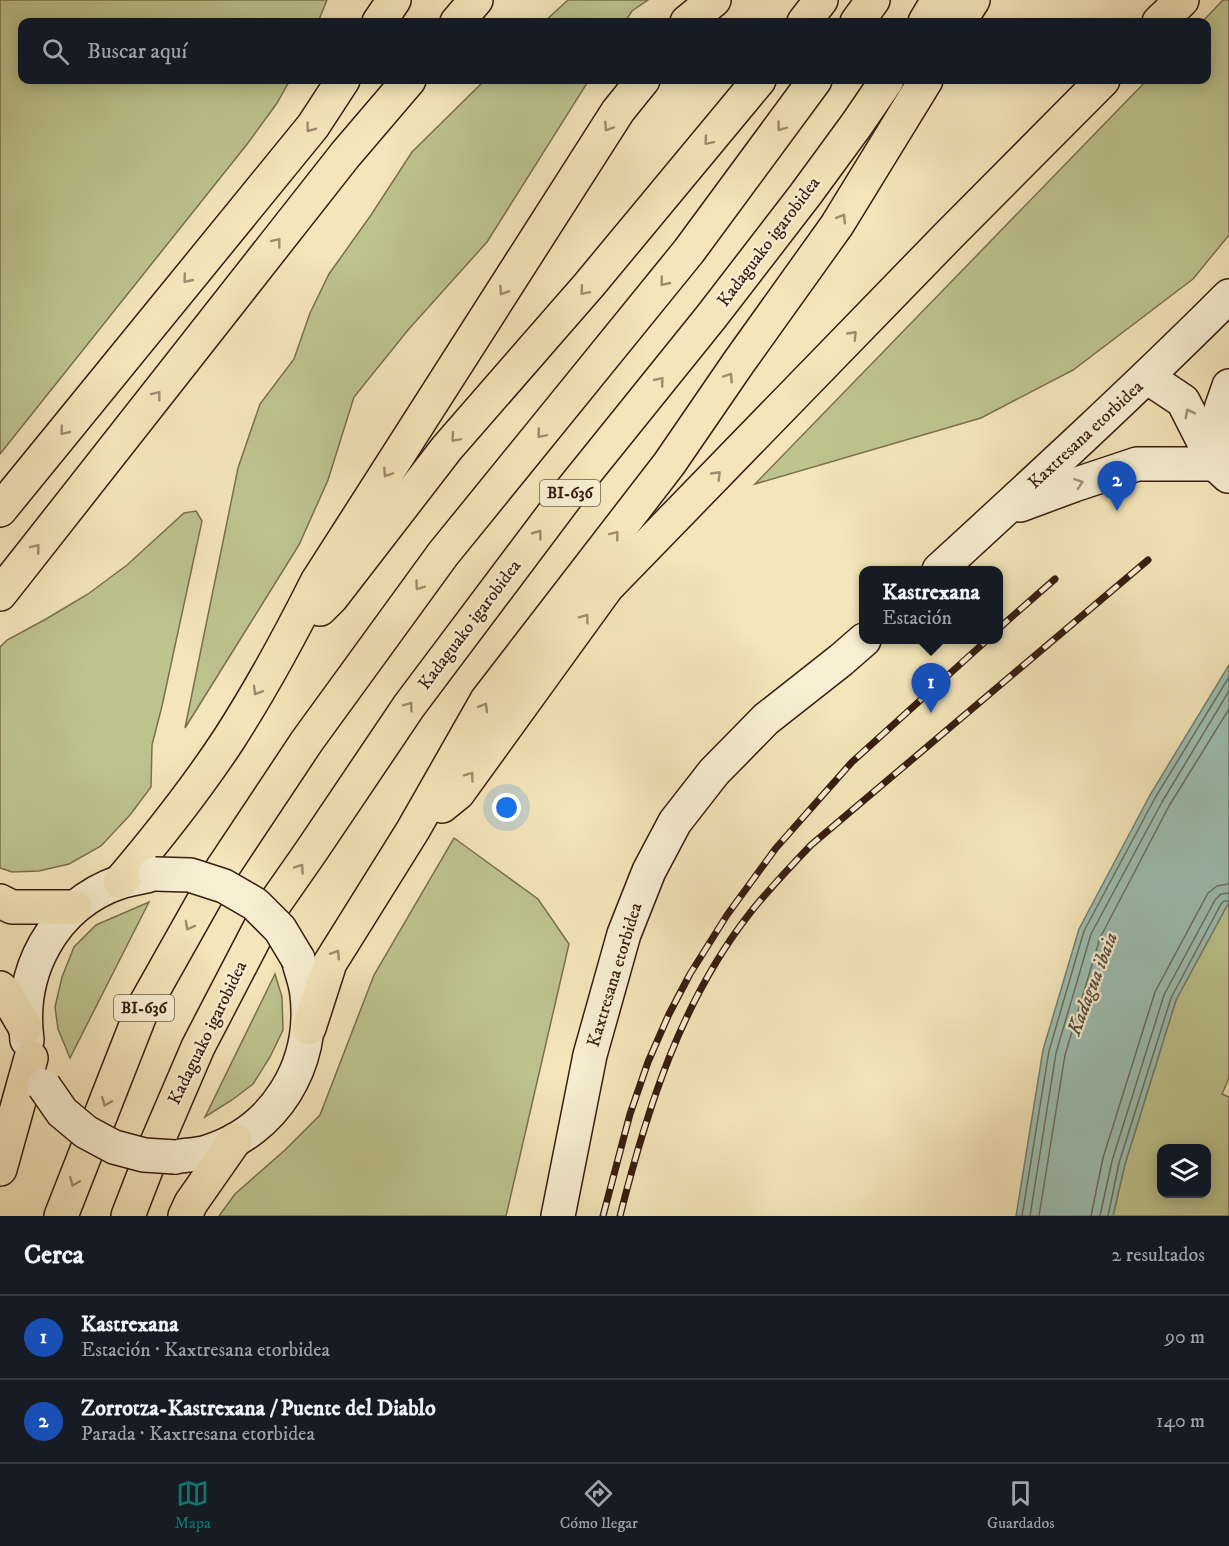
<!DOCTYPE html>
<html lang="es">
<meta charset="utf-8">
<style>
body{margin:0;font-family:"IM FELL DW Pica",serif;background:#20242c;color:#f1f3f6}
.controls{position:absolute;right:18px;bottom:18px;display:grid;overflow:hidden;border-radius:12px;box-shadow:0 3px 15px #0003}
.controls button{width:54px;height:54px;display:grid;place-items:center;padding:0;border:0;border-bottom:2px solid #363941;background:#171b24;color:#f1f3f6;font:30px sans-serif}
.you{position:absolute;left:507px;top:808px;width:21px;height:21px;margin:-15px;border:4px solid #fff;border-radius:50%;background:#1a73e8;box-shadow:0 0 0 9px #1a73e833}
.badge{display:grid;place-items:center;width:39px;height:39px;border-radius:50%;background:#0f766e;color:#fff;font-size:20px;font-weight:700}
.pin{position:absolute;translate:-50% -50px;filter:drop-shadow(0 2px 3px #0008)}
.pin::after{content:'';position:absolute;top:32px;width:21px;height:18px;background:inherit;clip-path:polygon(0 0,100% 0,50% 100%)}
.popup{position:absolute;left:859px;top:566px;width:144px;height:78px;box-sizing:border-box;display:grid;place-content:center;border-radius:12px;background:#171b24;filter:drop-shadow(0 2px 4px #0005);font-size:20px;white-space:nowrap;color:#9ea1a6}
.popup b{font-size:22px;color:#f1f3f6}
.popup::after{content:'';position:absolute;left:50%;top:100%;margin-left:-12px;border:12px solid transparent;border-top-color:#171b24}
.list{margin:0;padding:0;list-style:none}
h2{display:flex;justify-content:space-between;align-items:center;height:78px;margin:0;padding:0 24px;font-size:26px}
h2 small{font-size:20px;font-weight:400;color:#9ea1a6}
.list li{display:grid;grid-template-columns:39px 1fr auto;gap:18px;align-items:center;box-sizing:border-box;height:84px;padding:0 24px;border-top:2px solid #363941}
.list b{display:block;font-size:22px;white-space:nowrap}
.list p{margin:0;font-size:20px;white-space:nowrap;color:#9ea1a6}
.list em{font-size:20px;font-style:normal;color:#9ea1a6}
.icon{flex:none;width:33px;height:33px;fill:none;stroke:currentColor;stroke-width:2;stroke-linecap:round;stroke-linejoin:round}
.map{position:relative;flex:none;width:1229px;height:1216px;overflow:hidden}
.search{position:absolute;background:#171b24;box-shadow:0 3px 15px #0003;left:18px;right:18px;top:18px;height:66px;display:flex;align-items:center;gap:15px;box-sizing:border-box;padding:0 21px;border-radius:12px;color:#9ea1a6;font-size:22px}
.sheet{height:246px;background:#171b24}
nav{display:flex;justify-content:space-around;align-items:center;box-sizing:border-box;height:84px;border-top:2px solid #363941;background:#171b24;font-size:16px;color:#9ea1a6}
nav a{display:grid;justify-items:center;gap:3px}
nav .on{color:#0f766e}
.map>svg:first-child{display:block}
.green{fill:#bec48e;stroke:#7a704f;stroke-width:1.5;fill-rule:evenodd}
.water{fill:#9cbfb2;stroke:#747e71;stroke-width:1.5}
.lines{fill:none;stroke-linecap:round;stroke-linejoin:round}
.shore{stroke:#6a6e61;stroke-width:1.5}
.secondary-casing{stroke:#371c10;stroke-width:36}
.highway-casing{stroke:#371c10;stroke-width:36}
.secondary{stroke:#f8efd2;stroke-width:33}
.highway{stroke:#f4e6ba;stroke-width:33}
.rail-casing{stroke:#371c10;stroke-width:7}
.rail{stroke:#f8efd2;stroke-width:4.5;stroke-dasharray:14;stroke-linecap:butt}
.secondary-bridge-casing{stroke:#371c10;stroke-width:36;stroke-linecap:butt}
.secondary-bridge{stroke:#f8efd2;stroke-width:33}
.oneway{stroke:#9f8b6e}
.oneway2{stroke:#a1907b}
.labels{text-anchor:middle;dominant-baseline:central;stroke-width:4.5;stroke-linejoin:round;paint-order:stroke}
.shield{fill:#f8efd2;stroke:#715b4a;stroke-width:1.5}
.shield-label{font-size:16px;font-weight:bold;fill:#371c10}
.street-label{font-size:18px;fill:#371c10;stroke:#f8efd2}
.water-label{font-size:20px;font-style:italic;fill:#554d41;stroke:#f8efd2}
</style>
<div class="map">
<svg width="1229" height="1216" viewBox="0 0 1229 1216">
<rect width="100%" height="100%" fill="#f4e6ba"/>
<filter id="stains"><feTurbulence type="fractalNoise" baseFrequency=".00333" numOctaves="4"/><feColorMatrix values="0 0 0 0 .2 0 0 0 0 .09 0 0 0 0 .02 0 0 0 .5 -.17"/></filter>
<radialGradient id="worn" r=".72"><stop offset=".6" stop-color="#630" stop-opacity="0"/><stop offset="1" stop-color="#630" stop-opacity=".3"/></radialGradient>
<g class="green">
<polygon points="0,0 327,0 318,22 22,22 22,80 290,80 277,103 248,143 0,454"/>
<polygon points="568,0 648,0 632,11 625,22 544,22"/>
<polygon points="1223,0 1229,0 1229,235 1193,279 1073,370 981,418 755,484 1147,80 1206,80 1206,22 1202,22"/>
<polygon points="485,80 589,80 487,242 408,330 354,397 328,480 299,545 185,728 238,468 260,404 294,359 310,313 329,274 371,215 412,152"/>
<polygon points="196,511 202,521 162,706 152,745 151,787 130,815 101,846 69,864 39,871 12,872 0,868 0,647 7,640 46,619 88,594 127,565 184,513"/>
<polygon points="454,838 538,899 569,944 506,1216 219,1216 235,1194 285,1150 320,1115 374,975"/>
<polygon points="149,902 70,1058 58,1029 55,1007 62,977 74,947 96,925"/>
<path d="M 1229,902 L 1229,1078 L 1222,1094 L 1229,1097 L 1229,1216 L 1113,1216 L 1125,1164 L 1176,1000 ZM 1162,1148 L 1206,1148 L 1206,1194 L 1162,1194 Z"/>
<polygon points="275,974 282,997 283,1030 270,1057 253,1084 232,1100 205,1117"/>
</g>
<polygon class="water" points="1229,665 1229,902 1176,1000 1125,1164 1113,1216 1016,1216 1043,1050 1079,929 1150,795"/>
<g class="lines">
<g class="shore">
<polyline points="1022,1216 1049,1051 1084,931 1155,798 1229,677"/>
<polyline points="1030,1216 1056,1053 1091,934 1162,802 1229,691"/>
<polyline points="1039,1216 1065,1055 1100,938 1169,806 1229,709"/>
<polyline points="1091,1216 1103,1158 1155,992 1208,893 1217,886 1229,884"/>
<polyline points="1100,1216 1112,1161 1164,995 1215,900 1221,894 1229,893"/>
<polyline points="1108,1216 1119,1163 1171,998 1221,904 1224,901 1229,901"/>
</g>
<g class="secondary-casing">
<g id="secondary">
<polyline points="1147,377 1183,401 1215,464 1228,476"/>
<polyline points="1215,464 1221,409 1229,386"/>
<polyline points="1020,505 1074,485 1137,464 1215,464"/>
<path d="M 939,570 C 1037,480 1135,390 1229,296"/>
<path d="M 27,1040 C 18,972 53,905 120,882 C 129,879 138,878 147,876"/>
<path d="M 175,1157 C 185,1155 197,1155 207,1152 C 275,1131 315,1065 307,995 C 306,983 301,971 298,959"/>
<polyline points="558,1216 590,1055 624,934 649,871 675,822 714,772 766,719 841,660 864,640"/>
</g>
</g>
<g class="highway-casing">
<g id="highway">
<polyline points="379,22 394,0"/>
<polyline points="457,22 476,0"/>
<polyline points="687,22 714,0"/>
<polyline points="804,22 821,0"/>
<polyline points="857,22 873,0"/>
<polyline points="925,22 938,0"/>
<polyline points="959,22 973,0"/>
<polyline points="1159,22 1182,0"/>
<polyline points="0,510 313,126 343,80"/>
<polyline points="0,594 345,155 409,80"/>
<polyline points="320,609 332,597 447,448 589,285 759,80"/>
<polyline points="442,806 458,793 607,587 950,234 1103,80"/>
<path d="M 120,882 C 159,836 196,789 229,739 C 261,689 290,636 317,582 L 618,111 L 643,80"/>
<polyline points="0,901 12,907 75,907"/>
<polyline points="0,988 5,993 25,1027"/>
<polyline points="309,1028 330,963 413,830 487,700 669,464 739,362 837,225 926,80"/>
<polyline points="0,1169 31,1058"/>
<polyline points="61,1216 142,1010 218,875 307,741 443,554 689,251 815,80"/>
<polyline points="128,1216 152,1154 198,1047 266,916 312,850 409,706 566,497 711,317 805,195 857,124 887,80"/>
<polyline points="185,1216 191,1203 235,1140"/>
</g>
</g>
<use href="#secondary" class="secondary"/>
<use href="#highway" class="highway"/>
<g class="rail-casing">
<g id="rail">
<polyline points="998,629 1055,579"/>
<polyline points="603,1216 630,1114 648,1062 669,1014 690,974 727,915 776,848 852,762 987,640"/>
<path d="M 620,1216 C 647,1109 681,1001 750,913 C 769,889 790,867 811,845 L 1148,560"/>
</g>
</g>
<use href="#rail" class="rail"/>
<g class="secondary-bridge-casing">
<g id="secondary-bridge">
<polyline points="155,874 190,875 224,886 255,904 280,929 298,959"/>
<polyline points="44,1086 62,1112 86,1132 114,1147 144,1155 175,1157"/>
</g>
</g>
<use href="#secondary-bridge" class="secondary-bridge"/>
</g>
<defs><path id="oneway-chevron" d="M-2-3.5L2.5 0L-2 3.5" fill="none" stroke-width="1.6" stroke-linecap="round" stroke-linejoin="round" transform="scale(1.5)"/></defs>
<g class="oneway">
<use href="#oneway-chevron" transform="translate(608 127) rotate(123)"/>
<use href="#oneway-chevron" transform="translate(781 127) rotate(126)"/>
<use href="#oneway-chevron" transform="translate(310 128) rotate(127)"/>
<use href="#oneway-chevron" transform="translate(708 141) rotate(130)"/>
<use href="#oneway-chevron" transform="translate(842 218) rotate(-58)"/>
<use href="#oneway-chevron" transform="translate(277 242) rotate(-52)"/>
<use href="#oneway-chevron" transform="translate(187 279) rotate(129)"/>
<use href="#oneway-chevron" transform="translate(664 282) rotate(129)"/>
<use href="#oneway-chevron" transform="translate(503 291) rotate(123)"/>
<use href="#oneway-chevron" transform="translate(584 291) rotate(131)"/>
<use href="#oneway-chevron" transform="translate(853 335) rotate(-46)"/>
<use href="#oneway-chevron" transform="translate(729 377) rotate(-56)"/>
<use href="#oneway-chevron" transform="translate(660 381) rotate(-51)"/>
<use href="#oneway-chevron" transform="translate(157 395) rotate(-52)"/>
<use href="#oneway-chevron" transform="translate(64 431) rotate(129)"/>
<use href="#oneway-chevron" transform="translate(541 434) rotate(130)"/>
<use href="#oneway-chevron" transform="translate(455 438) rotate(131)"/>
<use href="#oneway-chevron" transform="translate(387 473) rotate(123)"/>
<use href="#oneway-chevron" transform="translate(717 475) rotate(-46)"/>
<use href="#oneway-chevron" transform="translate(538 534) rotate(-53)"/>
<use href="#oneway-chevron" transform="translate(615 535) rotate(-52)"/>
<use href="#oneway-chevron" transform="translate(36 548) rotate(-52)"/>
<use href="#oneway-chevron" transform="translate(419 586) rotate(126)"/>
<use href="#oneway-chevron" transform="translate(585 618) rotate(-54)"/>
<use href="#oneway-chevron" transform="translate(257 691) rotate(121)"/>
<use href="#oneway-chevron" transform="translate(409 706) rotate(-54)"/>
<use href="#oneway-chevron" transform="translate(484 707) rotate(-59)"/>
<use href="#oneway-chevron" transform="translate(470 776) rotate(-54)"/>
<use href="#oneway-chevron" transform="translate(300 868) rotate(-55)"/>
<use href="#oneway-chevron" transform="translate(189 926) rotate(119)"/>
<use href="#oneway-chevron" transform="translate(336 954) rotate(-58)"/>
<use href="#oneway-chevron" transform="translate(106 1102) rotate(112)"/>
<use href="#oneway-chevron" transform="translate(74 1182) rotate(112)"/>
</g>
<g class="oneway2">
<use href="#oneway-chevron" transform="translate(1189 413) rotate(-117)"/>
<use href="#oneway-chevron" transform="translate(1079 483) rotate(-19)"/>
</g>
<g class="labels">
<g class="shield">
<rect x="540" y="480" width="60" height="26" rx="4.5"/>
<rect x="114" y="995" width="60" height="26" rx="4.5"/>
</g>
<g class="shield-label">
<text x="570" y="493">BI-636</text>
<text x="144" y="1008">BI-636</text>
</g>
<g class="street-label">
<text transform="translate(769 242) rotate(-53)">Kadaguako igarobidea</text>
<text transform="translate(1086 435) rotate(-43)">Kaxtresana etorbidea</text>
<text transform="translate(470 625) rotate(-53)">Kadaguako igarobidea</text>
<text transform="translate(615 975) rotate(-73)">Kaxtresana etorbidea</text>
<text transform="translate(208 1033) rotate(-64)">Kadaguako igarobidea</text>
</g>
<g class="water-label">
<text transform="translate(1093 984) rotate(-69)">Kadagua ibaia</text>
</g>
</g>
<rect width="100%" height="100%" filter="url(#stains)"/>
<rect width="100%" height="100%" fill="url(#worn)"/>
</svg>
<div class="controls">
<button><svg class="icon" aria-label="layers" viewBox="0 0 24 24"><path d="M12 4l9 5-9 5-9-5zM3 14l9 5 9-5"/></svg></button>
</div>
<div class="you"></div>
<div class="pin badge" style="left:931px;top:713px;background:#1a4fb4">1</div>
<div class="popup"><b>Kastrexana</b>Estación</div>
<div class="pin badge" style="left:1117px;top:511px;background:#1a4fb4">2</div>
<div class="search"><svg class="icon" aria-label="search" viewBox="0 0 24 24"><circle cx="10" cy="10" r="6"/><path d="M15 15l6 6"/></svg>Buscar aquí</div>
</div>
<section class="sheet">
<h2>Cerca<small>2 resultados</small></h2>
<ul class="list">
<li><span class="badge" style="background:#1a4fb4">1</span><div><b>Kastrexana</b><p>Estación · Kaxtresana etorbidea</p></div><em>90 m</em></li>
<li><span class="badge" style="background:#1a4fb4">2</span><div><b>Zorrotza-Kastrexana / Puente del Diablo</b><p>Parada · Kaxtresana etorbidea</p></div><em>140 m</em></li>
</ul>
</section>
<nav>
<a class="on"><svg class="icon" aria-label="map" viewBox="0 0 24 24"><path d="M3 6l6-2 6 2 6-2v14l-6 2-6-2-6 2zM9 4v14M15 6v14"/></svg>Mapa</a>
<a><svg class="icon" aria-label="directions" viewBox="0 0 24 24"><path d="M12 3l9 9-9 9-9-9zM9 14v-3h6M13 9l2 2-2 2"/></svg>Cómo llegar</a>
<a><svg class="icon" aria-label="saved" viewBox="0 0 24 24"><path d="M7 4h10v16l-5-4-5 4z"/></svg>Guardados</a>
</nav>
